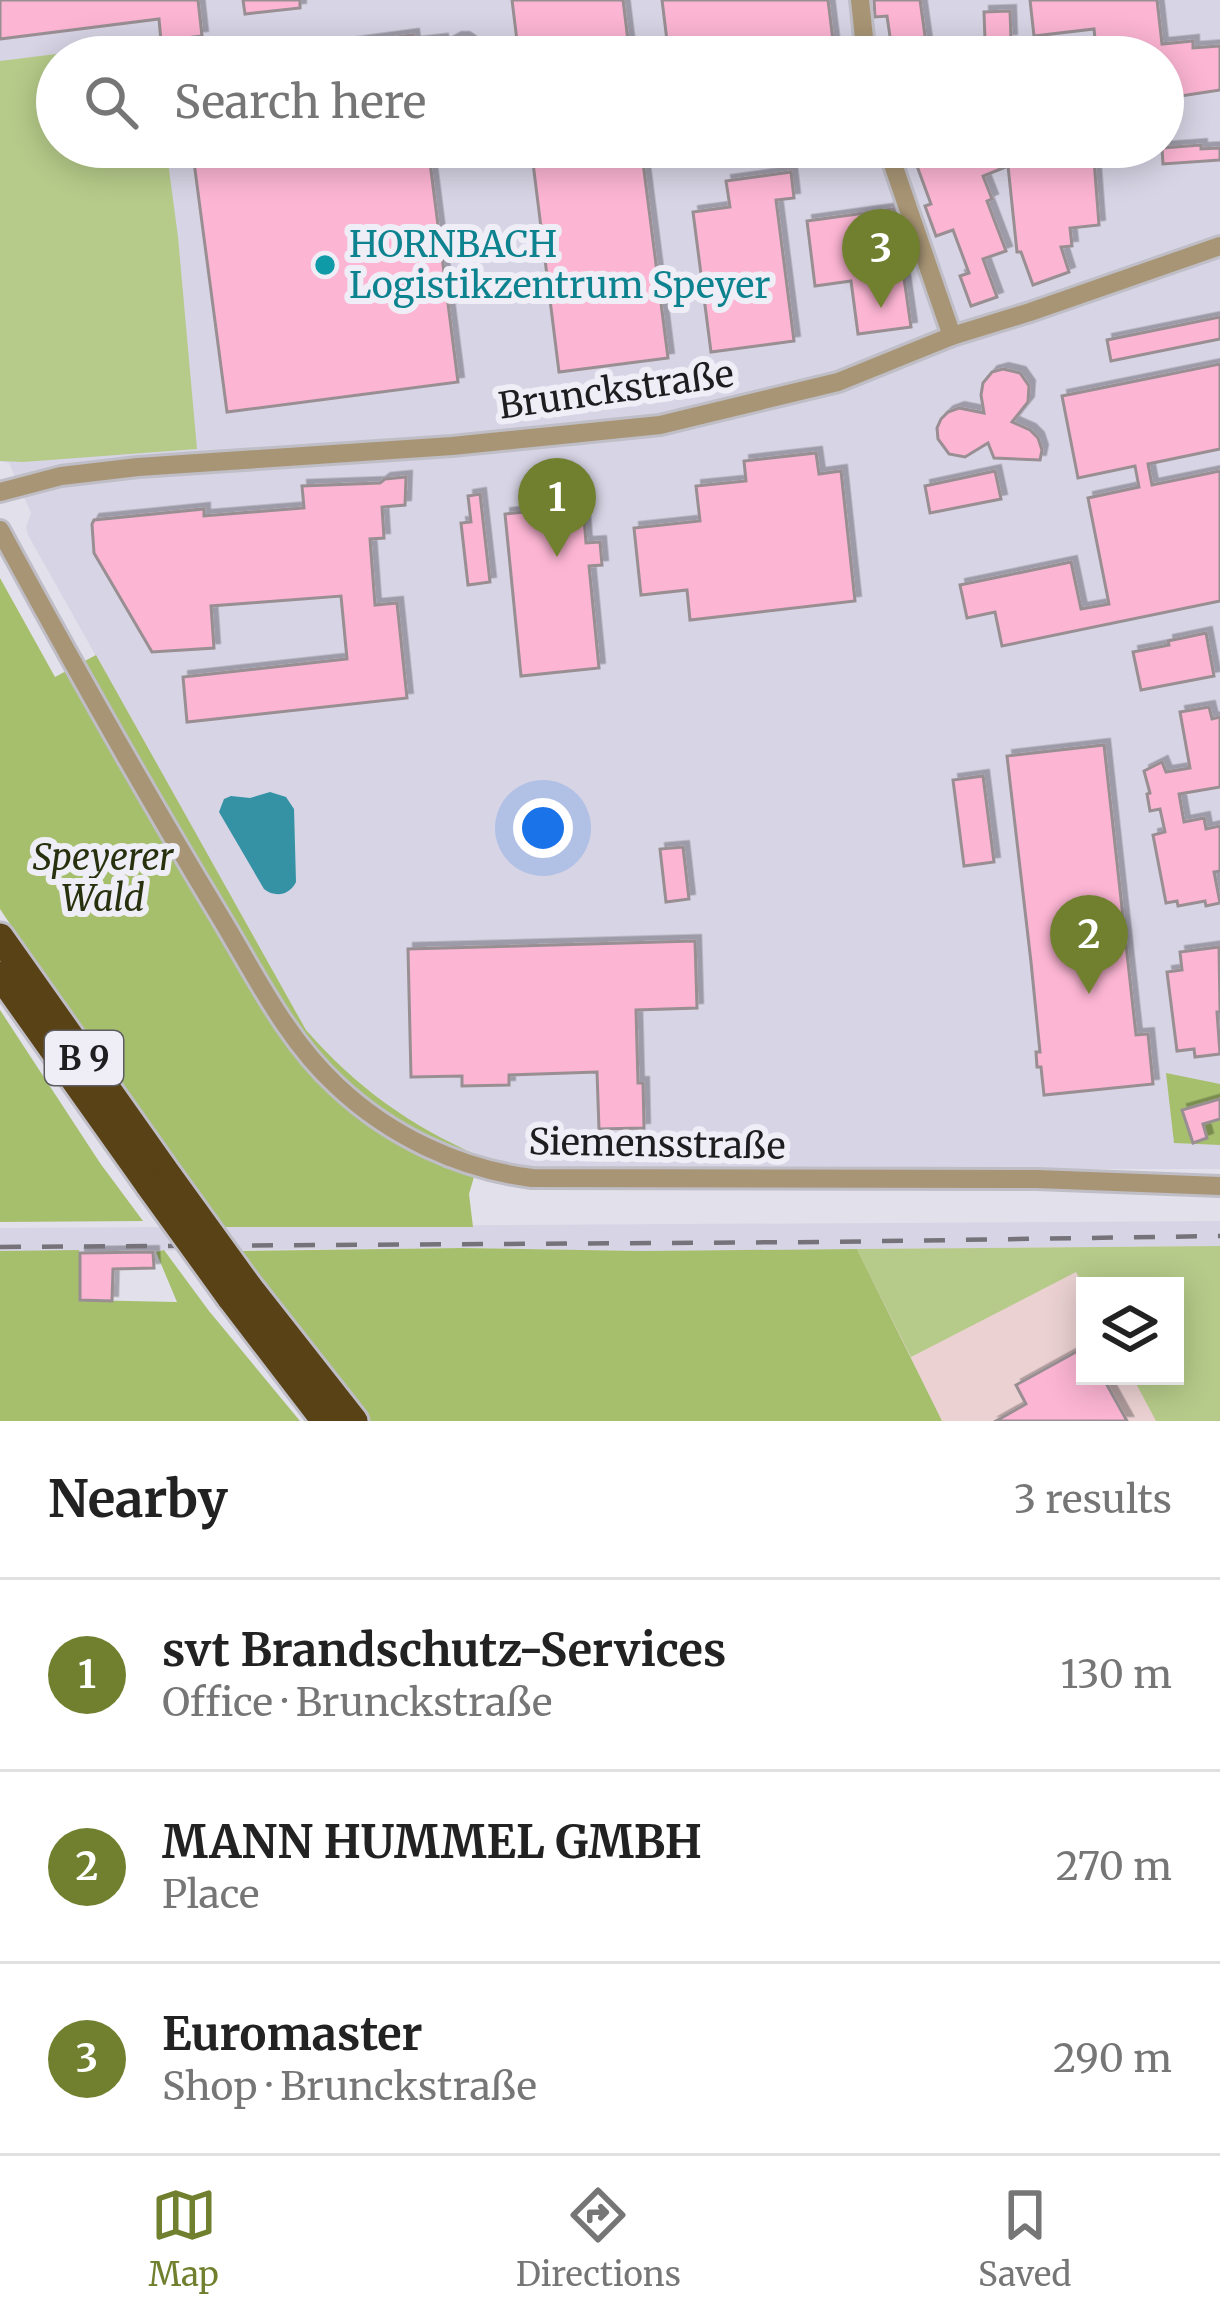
<!DOCTYPE html>
<meta charset="utf-8">
<style>
body{margin:0;font-family:Merriweather,serif;background:#f2f2f2;color:#222}
.controls{position:absolute;right:36px;bottom:36px;display:grid;overflow:hidden;border-radius:0px;box-shadow:0 6px 30px #0003}
.controls button{width:108px;height:108px;display:grid;place-items:center;padding:0;border:0;border-bottom:3px solid #e0e0e0;background:#fff;color:#222;font:60px sans-serif}
.you{position:absolute;left:543px;top:828px;width:42px;height:42px;margin:-30px;border:9px solid #fff;border-radius:50%;background:#1a73e8;box-shadow:0 0 0 18px #1a73e833}
.badge{display:grid;place-items:center;width:78px;height:78px;border-radius:50%;background:#70802f;color:#fff;font-size:39px;font-weight:700}
.pin{position:absolute;translate:-50% -99px;filter:drop-shadow(0 3px 6px #0008)}
.pin::after{content:'';position:absolute;top:63px;width:42px;height:36px;background:inherit;clip-path:polygon(0 0,100% 0,50% 100%)}
.list{margin:0;padding:0;list-style:none}
h2{display:flex;justify-content:space-between;align-items:center;height:156px;margin:0;padding:0 48px;font-size:51px}
h2 small{font-size:39px;font-weight:400;color:#767676}
.list li{display:grid;grid-template-columns:78px 1fr auto;gap:36px;align-items:center;box-sizing:border-box;height:192px;padding:0 48px;border-top:3px solid #e0e0e0}
.list b{display:block;font-size:45px;white-space:nowrap}
.list p{margin:0;font-size:39px;white-space:nowrap;color:#767676}
.list em{font-size:39px;font-style:normal;color:#767676}
.icon{flex:none;width:66px;height:66px;fill:none;stroke:currentColor;stroke-width:2;stroke-linecap:round;stroke-linejoin:round}
.map{position:relative;flex:none;width:1220px;height:1421px;overflow:hidden}
.search{position:absolute;background:#fff;box-shadow:0 6px 30px #0003;left:36px;right:36px;top:36px;height:132px;display:flex;align-items:center;gap:30px;box-sizing:border-box;padding:0 42px;border-radius:66px;color:#767676;font-size:45px}
.sheet{height:732px;background:#fff}
nav{display:flex;justify-content:space-around;align-items:center;box-sizing:border-box;height:168px;border-top:3px solid #e0e0e0;background:#fff;font-size:33px;color:#767676}
nav a{display:grid;justify-items:center;gap:6px}
nav .on{color:#70802f}
.map>svg:first-child{display:block}
.commercial{fill:#ebd1d2;fill-rule:evenodd}
.built{fill:#d7d4e5;fill-rule:evenodd}
.green{fill:#b6cb8a}
.forest{fill:#a6bf6d}
.water{fill:#3492a4}
.building{fill:#fcb5d3;stroke:#998f93;stroke-width:3;filter:url(#shadow)}
.lines{fill:none;stroke-linecap:round;stroke-linejoin:round}
.minor-casing{stroke:#bfbdc6;stroke-width:24}
.highway-casing{stroke:#bfbdc6;stroke-width:33}
.minor{stroke:#a89575;stroke-width:18}
.highway{stroke:#594216;stroke-width:27}
.rail{stroke:#757379;stroke-width:4.5;stroke-dasharray:21 21;stroke-linecap:butt}
.highway-bridge-casing{stroke:#bfbdc6;stroke-width:33;stroke-linecap:butt}
.highway-bridge{stroke:#594216;stroke-width:27}
.culture-dot{fill:#0f9aa8;stroke:#efeef7;stroke-width:4.5}
.labels{text-anchor:middle;dominant-baseline:central;stroke-width:12;stroke-linejoin:round;paint-order:stroke}
.shield{fill:#efeef7;stroke:#5d5c60;stroke-width:3}
.shield-label{font-size:33px;font-weight:bold;fill:#1e1d20}
.culture-label{font-size:36px;fill:#0d838f;stroke:#efeef7;text-anchor:start}
.street-label{font-size:36px;fill:#1e1d20;stroke:#efeef7}
.park-label{font-size:36px;font-style:italic;fill:#27310e;stroke:#efeef7}
</style>
<div class="map">
<svg width="1220" height="1421" viewBox="0 0 1220 1421">
<defs>
<filter id="shadow"><feDropShadow dx="5.5" dy="-5.5" stdDeviation="0" flood-color="#0004"/></filter>
</defs>
<rect width="100%" height="100%" fill="#e2e0ea"/>
<path class="commercial" d="M 1220,1246 L 1220,1421 L 942,1421 L 857,1249 ZM 1085,1286 L 1175,1286 L 1175,1376 L 1085,1376 Z"/>
<g class="built">
<path d="M 0,0 L 1220,0 L 1220,1169 L 558,1169 L 507,1165 L 442,1140 L 396,1112 L 332,1060 L 306,1030 L 28,535 L 26,527 L 31,513 L 9,463 L 0,461 ZM 57,57 L 1163,57 L 1163,147 L 57,147 Z"/>
<polygon points="1220,1221 1220,1246 642,1251 462,1248 0,1252 0,1228"/>
</g>
<g class="green">
<polygon points="152,42 154,57 57,57 57,147 166,147 178,237 197,449 23,462 0,461 0,61"/>
<polygon points="1220,1246 1220,1421 1156,1421 1132,1376 1175,1376 1175,1286 1085,1288 1076,1272 911,1357 857,1249"/>
</g>
<g class="forest">
<path d="M 0,578 L 55,677 L 96,655 L 306,1030 C 355,1086 411,1127 480,1156 L 469,1194 L 473,1227 L 219,1227 L 147,1129 L 0,909 Z"/>
<polygon points="0,1010 100,1163 143,1221 0,1222"/>
<polygon points="1166,1073 1220,1084 1220,1145 1174,1143"/>
<polygon points="462,1248 642,1251 857,1249 942,1421 370,1421 236,1251"/>
<polygon points="79,1250 80,1300 177,1302 156,1252 164,1250 209,1311 300,1421 0,1421 0,1251"/>
</g>
<path class="water" d="M 270,792 L 286,797 L 294,809 L 296,882 C 290,895 275,898 264,889 L 219,812 L 224,799 L 231,796 L 250,798 Z"/>
<g class="building">
<polygon points="0,0 198,0 202,36 161,41 159,19 0,39"/>
<polygon points="243,0 300,0 300,8 245,14"/>
<polygon points="512,0 623,0 630,57 519,57"/>
<polygon points="662,0 828,0 835,57 669,57"/>
<polygon points="874,0 920,0 928,57 893,57 887,16 875,17"/>
<polygon points="1030,0 1157,0 1162,44 1193,41 1193,48 1220,46 1220,90 1174,97 1171,67 1163,68 1163,57 1097,57 1094,29 1034,36"/>
<polygon points="1010,11 1011,39 985,40 984,12"/>
<polygon points="413,35 414,43 442,40 443,45 456,38 464,38 470,42 472,53 470,57 301,57 300,50"/>
<polygon points="1201,145 1201,149 1220,148 1220,160 1163,164 1162,148"/>
<polygon points="192,147 428,147 458,382 227,412"/>
<polygon points="531,147 641,147 668,358 559,372"/>
<polygon points="910,147 1093,147 1099,225 1070,228 1072,246 1061,247 1069,272 1033,285 1021,252 1017,252 1008,166 983,176 992,199 987,201 1006,251 983,259 997,297 971,306 960,276 969,273 953,230 936,236 925,206 931,204"/>
<polygon points="791,172 794,198 776,200 794,341 711,352 693,212 730,207 726,181"/>
<polygon points="894,209 911,327 858,334 851,281 815,286 807,221"/>
<polygon points="1220,317 1220,339 1111,361 1107,340"/>
<polygon points="1220,364 1220,449 1148,464 1152,485 1220,471 1220,601 1002,646 995,612 967,618 960,585 1071,562 1081,609 1109,604 1088,498 1139,487 1135,466 1078,478 1062,396"/>
<polygon points="1003,369 1020,373 1029,386 1028,402 1012,422 1030,430 1038,438 1042,450 1040,460 994,458 988,443 965,457 949,454 938,439 937,428 941,419 948,412 959,408 984,413 981,395 983,383 992,372"/>
<polygon points="816,453 819,474 841,471 855,601 690,620 687,590 641,595 634,528 700,521 696,486 746,481 744,461"/>
<polygon points="995,471 1001,499 930,513 925,486"/>
<polygon points="406,477 405,505 382,507 384,538 370,539 375,605 397,603 407,698 187,722 183,677 347,659 341,596 211,606 214,648 152,652 94,553 92,524 94,520 204,509 204,516 304,508 302,486 380,483 385,479"/>
<polygon points="480,494 490,582 468,585 461,523 471,522 468,496"/>
<polygon points="583,506 586,543 600,542 602,565 589,566 599,668 521,676 505,514"/>
<polygon points="1206,633 1214,676 1141,690 1133,652 1169,645 1168,641"/>
<polygon points="1209,707 1212,719 1220,717 1220,787 1179,794 1184,822 1204,818 1206,829 1220,826 1220,871 1214,872 1220,903 1206,906 1205,901 1178,906 1177,901 1166,903 1153,835 1165,832 1160,809 1150,811 1147,794 1150,793 1144,771 1162,762 1166,772 1190,768 1180,712"/>
<polygon points="1104,745 1136,1035 1148,1034 1153,1084 1044,1095 1041,1067 1037,1067 1036,1052 1040,1052 1031,962 1007,756"/>
<polygon points="983,776 994,862 964,866 953,780"/>
<polygon points="683,847 689,899 666,902 660,849"/>
<polygon points="695,941 697,1008 636,1010 638,1083 643,1083 644,1128 599,1129 597,1072 509,1075 509,1085 462,1086 462,1076 411,1077 408,949"/>
<polygon points="1219,947 1220,1012 1217,1012 1220,1054 1195,1057 1194,1049 1177,1051 1167,972 1182,970 1180,952"/>
<polygon points="1220,1099 1220,1119 1203,1124 1207,1138 1193,1143 1182,1110"/>
<polygon points="153,1252 154,1268 113,1269 112,1301 80,1300 80,1253"/>
<polygon points="1085,1347 1085,1376 1102,1376 1127,1421 996,1421 1026,1404 1016,1385"/>
</g>
<g class="lines">
<g class="minor-casing">
<g id="minor">
<polyline points="860,0 866,57"/>
<polyline points="887,147 952,336"/>
<polyline points="0,492 61,476 138,467 452,446 660,425 838,382 952,336 1030,312 1220,246"/>
<path d="M 0,530 C 70,659 142,787 218,913 C 254,972 285,1038 337,1086 C 390,1136 460,1169 532,1178 L 1037,1179 L 1220,1186"/>
</g>
</g>
<g class="highway-casing">
<g id="highway">
<polyline points="0,937 170,1178"/>
<polyline points="0,975 149,1185"/>
<polyline points="248,1286 354,1421"/>
<polyline points="230,1297 325,1421"/>
</g>
</g>
<use href="#minor" class="minor"/>
<use href="#highway" class="highway"/>
<polyline class="rail" points="0,1247 820,1242 1220,1236"/>
<g class="highway-bridge-casing">
<g id="highway-bridge">
<polyline points="170,1178 248,1286"/>
<polyline points="149,1185 230,1297"/>
</g>
</g>
<use href="#highway-bridge" class="highway-bridge"/>
</g>
<circle class="culture-dot" cx="325" cy="265" r="12"/>
<g class="labels">
<rect class="shield" x="45" y="1031" width="78" height="54" rx="9"/>
<g class="shield-label">
<text x="84" y="1058">B 9</text>
</g>
<g class="culture-label">
<text x="349" y="244">HORNBACH<tspan x="349" dy="41">Logistikzentrum Speyer</tspan></text>
</g>
<g class="street-label">
<text transform="translate(616 390) rotate(-8)">Brunckstraße</text>
<text transform="translate(657 1144) rotate(1)">Siemensstraße</text>
</g>
<g class="park-label">
<text x="103" y="857">Speyerer<tspan x="103" dy="41">Wald</tspan></text>
</g>
</g>
</svg>
<div class="controls">
<button><svg class="icon" aria-label="layers" viewBox="0 0 24 24"><path d="M12 4l9 5-9 5-9-5zM3 14l9 5 9-5"/></svg></button>
</div>
<div class="you"></div>
<div class="pin badge" style="left:557px;top:557px">1</div>
<div class="pin badge" style="left:1089px;top:994px">2</div>
<div class="pin badge" style="left:881px;top:308px">3</div>
<div class="search"><svg class="icon" aria-label="search" viewBox="0 0 24 24"><circle cx="10" cy="10" r="6"/><path d="M15 15l6 6"/></svg>Search here</div>
</div>
<section class="sheet">
<h2>Nearby<small>3 results</small></h2>
<ul class="list">
<li><span class="badge">1</span><div><b>svt Brandschutz-Services</b><p>Office · Brunckstraße</p></div><em>130 m</em></li>
<li><span class="badge">2</span><div><b>MANN HUMMEL GMBH</b><p>Place</p></div><em>270 m</em></li>
<li><span class="badge">3</span><div><b>Euromaster</b><p>Shop · Brunckstraße</p></div><em>290 m</em></li>
</ul>
</section>
<nav>
<a class="on"><svg class="icon" aria-label="map" viewBox="0 0 24 24"><path d="M3 6l6-2 6 2 6-2v14l-6 2-6-2-6 2zM9 4v14M15 6v14"/></svg>Map</a>
<a><svg class="icon" aria-label="directions" viewBox="0 0 24 24"><path d="M12 3l9 9-9 9-9-9zM9 14v-3h6M13 9l2 2-2 2"/></svg>Directions</a>
<a><svg class="icon" aria-label="saved" viewBox="0 0 24 24"><path d="M7 4h10v16l-5-4-5 4z"/></svg>Saved</a>
</nav>
